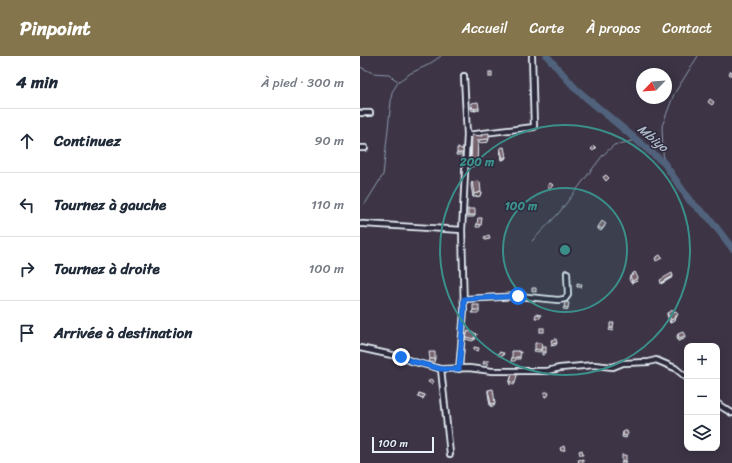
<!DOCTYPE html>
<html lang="fr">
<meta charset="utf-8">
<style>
body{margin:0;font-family:Sriracha,sans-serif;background:#f6f6f7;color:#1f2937}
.controls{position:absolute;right:12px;bottom:12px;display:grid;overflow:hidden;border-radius:8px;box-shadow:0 2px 10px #0003}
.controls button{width:36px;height:36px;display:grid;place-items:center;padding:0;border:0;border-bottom:1px solid #e0e1e3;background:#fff;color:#1f2937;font:20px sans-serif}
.compass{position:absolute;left:276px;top:12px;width:36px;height:36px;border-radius:50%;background:#fff;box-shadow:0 2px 10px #0003;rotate:245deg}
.scale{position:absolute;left:12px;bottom:10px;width:62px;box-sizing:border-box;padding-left:4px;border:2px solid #e8f1f8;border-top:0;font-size:11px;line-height:14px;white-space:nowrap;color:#e8f1f8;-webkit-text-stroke:3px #2f2a3d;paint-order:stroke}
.stop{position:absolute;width:12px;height:12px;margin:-9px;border:3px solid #1a73e8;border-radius:50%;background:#fff}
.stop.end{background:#1a73e8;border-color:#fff;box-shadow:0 1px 4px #0008}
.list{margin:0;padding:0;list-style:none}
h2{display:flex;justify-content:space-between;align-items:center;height:52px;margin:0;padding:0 16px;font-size:17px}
h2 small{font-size:13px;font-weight:400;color:#747a83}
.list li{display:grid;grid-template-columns:26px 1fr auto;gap:12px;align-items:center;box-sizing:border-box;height:64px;padding:0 16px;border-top:1px solid #e0e1e3}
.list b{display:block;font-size:15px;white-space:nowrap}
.list em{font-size:13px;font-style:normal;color:#747a83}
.icon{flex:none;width:22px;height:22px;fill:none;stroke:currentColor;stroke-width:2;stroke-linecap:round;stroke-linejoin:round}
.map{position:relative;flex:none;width:372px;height:407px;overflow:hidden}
header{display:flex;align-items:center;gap:24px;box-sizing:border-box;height:56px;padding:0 20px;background:#84754c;color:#fff}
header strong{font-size:19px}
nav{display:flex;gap:22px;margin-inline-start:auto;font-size:14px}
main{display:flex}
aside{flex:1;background:#fff}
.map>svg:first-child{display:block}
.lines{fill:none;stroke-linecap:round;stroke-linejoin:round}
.stream{stroke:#8d9bae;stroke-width:1}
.river{stroke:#51627c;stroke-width:7}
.minor-casing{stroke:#e8f1f8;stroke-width:8}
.minor{stroke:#2f2a3d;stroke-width:4.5}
.wall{fill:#65545d;stroke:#e8f1f8}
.shaded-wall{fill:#53454c;stroke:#e8f1f8}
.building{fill:#76626c;stroke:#e8f1f8}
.route{stroke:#1a73e8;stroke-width:5}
.ring{fill:none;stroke:#3a8f8a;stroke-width:2}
.labels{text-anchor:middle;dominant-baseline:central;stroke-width:3;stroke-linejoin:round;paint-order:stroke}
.water-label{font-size:13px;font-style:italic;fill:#acb8c6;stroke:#2f2a3d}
.centre{fill:#3a8f8a;stroke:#2f2a3d;stroke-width:2}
.ring-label{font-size:12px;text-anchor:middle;font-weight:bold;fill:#3a8f8a;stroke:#2f2a3d;stroke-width:3;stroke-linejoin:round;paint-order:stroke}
</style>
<header>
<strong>Pinpoint</strong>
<nav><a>Accueil</a><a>Carte</a><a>À propos</a><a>Contact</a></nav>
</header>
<main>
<aside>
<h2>4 min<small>À pied · 300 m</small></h2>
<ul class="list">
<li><svg class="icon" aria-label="ahead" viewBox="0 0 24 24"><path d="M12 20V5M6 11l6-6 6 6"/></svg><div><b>Continuez</b></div><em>90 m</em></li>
<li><svg class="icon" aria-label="left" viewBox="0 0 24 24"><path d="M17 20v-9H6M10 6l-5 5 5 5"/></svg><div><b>Tournez à gauche</b></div><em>110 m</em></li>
<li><svg class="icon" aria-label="right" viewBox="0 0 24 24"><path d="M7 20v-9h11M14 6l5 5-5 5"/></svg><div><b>Tournez à droite</b></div><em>100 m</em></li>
<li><svg class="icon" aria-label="arrive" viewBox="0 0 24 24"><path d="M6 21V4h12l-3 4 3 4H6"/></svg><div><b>Arrivée à destination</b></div></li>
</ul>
</aside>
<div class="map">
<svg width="372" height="407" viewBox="0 0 372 407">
<rect width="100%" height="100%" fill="#3d3546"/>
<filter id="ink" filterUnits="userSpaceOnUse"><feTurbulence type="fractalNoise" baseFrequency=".025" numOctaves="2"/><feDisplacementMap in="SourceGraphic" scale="8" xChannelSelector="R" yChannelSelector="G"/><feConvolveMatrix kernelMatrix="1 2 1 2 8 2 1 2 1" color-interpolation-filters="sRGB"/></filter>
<g filter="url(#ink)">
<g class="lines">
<g class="stream">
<polyline points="0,11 13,17 27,18 38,25"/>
<polyline points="304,107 303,96 302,70 314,38 338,0"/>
<polyline points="5,148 23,119 32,36 39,25 51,17 68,9 81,0"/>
<polyline points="172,185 198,158 243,99 254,89 277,84"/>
</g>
<polyline class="river" points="187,0 216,33 304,107 330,145 350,163 372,192"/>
<g class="minor-casing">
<g id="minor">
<polyline points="104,20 107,79"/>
<polyline points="0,57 10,57"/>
<polyline points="0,92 5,92"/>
<polyline points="0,168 4,168 102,174"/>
<polyline points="104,243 158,240 198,244 205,243 208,239 207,217"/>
<polyline points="0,292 41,301 51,305 81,313 109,312 132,315 187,315 200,312 234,309 253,311 263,307 289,306 296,304 315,312 327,322"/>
<polyline points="81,313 90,398"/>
<polyline points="99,313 104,255 102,174 107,79 174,71 172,0"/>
<polyline points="357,347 362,351 372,357"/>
</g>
</g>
<use href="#minor" class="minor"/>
</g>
<g class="wall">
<polygon points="111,47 119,54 114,55 114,54 112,55 111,49"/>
<polygon points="122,78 128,86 118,87 116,110 110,110 111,83 112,79 121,80"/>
<polygon points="140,92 146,101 145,103 142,104 140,94"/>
<polygon points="112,126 121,136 120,140 113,141 111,129"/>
<polygon points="245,170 241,175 238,173 238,171"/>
<polygon points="272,218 277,225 271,227 269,223 270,220 272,219"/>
<polygon points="313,256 317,261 315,262 314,265 310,267 307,259 307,257"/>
<polygon points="108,275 117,278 115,284 114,283 113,285 105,283"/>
<polygon points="318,278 324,283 318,285 317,280"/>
<polygon points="152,318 155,327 154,329 149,328"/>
<polygon points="128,334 135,347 134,350 130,350 128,337"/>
<polygon points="59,337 65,339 63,343 58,341"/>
<polygon points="263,376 267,380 266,382 262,381"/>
</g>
<g class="shaded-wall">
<polygon points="119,52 119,54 114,55 115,53"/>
<polygon points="129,83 128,86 117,87 118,84"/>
<polygon points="97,97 103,97 102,99 96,99"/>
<polygon points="146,101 145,103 142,104 143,102"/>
<polygon points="111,107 117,107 116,110 110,110"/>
<polygon points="121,136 120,140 113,141 114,138"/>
<polygon points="108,159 115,159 114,161 107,161"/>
<polygon points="117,168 121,169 120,171 116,171"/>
<polygon points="313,220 313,221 301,228 301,227"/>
<polygon points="278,222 277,225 271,227 272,225"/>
<polygon points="204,251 208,252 208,254 203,253"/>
<polygon points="113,254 119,254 119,257 112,257"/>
<polygon points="315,262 314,265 310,267 311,264"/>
<polygon points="250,272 253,272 253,275 249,274"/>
<polygon points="325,280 324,283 318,285 319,282"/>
<polygon points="197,287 196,289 191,290 192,288"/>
<polygon points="175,293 181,294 180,296 174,295"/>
<polygon points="182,296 186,296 185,298 182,299"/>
<polygon points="156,301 160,301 160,303 156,303 155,305 151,305 152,302"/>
<polygon points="70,303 75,303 74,306 69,306"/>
<polygon points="135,347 134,350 130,350 131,348"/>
<polygon points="262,405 266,405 265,407 261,407"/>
</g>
<g class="building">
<polygon points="371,15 372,16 372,20 369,18"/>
<rect x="129" y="16" width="3" height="5"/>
<polygon points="350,43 354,46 352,49 348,46"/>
<polygon points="118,46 119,52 115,53 115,52 113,53 111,47"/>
<polygon points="129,77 129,83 118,84 117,107 111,107 112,79 122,80 122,78"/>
<polygon points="234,90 236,92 233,95 231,93"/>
<polygon points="144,91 146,101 143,102 140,92"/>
<polygon points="97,92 103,93 103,97 97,97"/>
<polygon points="246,119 249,122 246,125 243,121"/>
<polygon points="118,125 118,126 120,126 121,136 114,138 112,126"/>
<polygon points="190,127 193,129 190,133 187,131"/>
<rect x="108" y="153" width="7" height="6"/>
<polygon points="118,162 122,162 121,169 117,168"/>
<polygon points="242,165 246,168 242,173 238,171"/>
<polygon points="129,179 130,183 125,184 124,181"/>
<polygon points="300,199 302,202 296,205 295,202"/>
<polygon points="275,216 278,222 272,225 270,220 273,219 272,218"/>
<polygon points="312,217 313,220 301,227 300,224"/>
<polygon points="217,227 222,228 221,231 217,231"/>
<polygon points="172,232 176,232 176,236 172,235"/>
<polygon points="205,246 209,247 208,252 204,251"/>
<rect x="113" y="249" width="6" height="5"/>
<polygon points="313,254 313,256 316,255 318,259 314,261 315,262 311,264 307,257"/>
<polygon points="176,258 181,259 180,262 175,262"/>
<polygon points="250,267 254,267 253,272 250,272"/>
<rect x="180" y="272" width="4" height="4"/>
<polygon points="108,275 117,278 116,281 114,281 114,283 106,281"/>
<polygon points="323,276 325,280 319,282 318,278"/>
<polygon points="196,283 197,287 192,288 191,284"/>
<polygon points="175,287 182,287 181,294 175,293"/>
<polygon points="114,291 119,292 118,295 114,294"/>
<rect x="182" y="291" width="4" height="5"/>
<polygon points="152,295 159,295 159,296 161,296 160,301 156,301 156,302 152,302"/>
<polygon points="69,296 75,296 75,303 70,303"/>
<polygon points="139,296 144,297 143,300 138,299"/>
<polygon points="124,305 129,305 128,308 123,308"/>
<polygon points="152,318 157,319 155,327 150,326"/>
<polygon points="70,323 74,325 72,328 68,326"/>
<polygon points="133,333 135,347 131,348 128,334"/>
<polygon points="185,336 187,336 189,337 188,340 185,341 184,338"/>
<polygon points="59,337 65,339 63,342 58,340"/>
<polygon points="265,375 267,375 268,378 266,380 263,379 263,376"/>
<polygon points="204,390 205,394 201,395 200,392"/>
<polygon points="222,394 223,399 220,399 219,395"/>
<rect x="262" y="399" width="4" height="6"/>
<polygon points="223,403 223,407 219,407 218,404"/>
</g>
</g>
<g class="lines" filter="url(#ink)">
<polyline class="route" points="41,301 51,305 81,313 99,313 104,255 104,243 158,240"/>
</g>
<circle cx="205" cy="194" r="62" fill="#3a8f8a" fill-opacity=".12"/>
<g class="ring">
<circle cx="205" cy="194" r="62"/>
<circle cx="205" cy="194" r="125"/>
</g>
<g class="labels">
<g class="water-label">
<text transform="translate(293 82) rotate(40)">Mbiyo</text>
</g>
</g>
<circle cx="205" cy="194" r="6" class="centre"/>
<g class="ring-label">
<text x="117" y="110">200 m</text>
<text x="161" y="154">100 m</text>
</g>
</svg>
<div class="controls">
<button>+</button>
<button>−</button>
<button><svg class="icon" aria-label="layers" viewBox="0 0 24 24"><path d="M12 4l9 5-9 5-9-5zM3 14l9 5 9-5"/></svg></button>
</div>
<svg class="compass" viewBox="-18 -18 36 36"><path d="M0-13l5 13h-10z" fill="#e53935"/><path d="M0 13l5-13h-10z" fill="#747a83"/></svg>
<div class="scale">100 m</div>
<div class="stop" style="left:158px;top:240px"></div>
<div class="stop end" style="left:41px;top:301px"></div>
</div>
</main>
